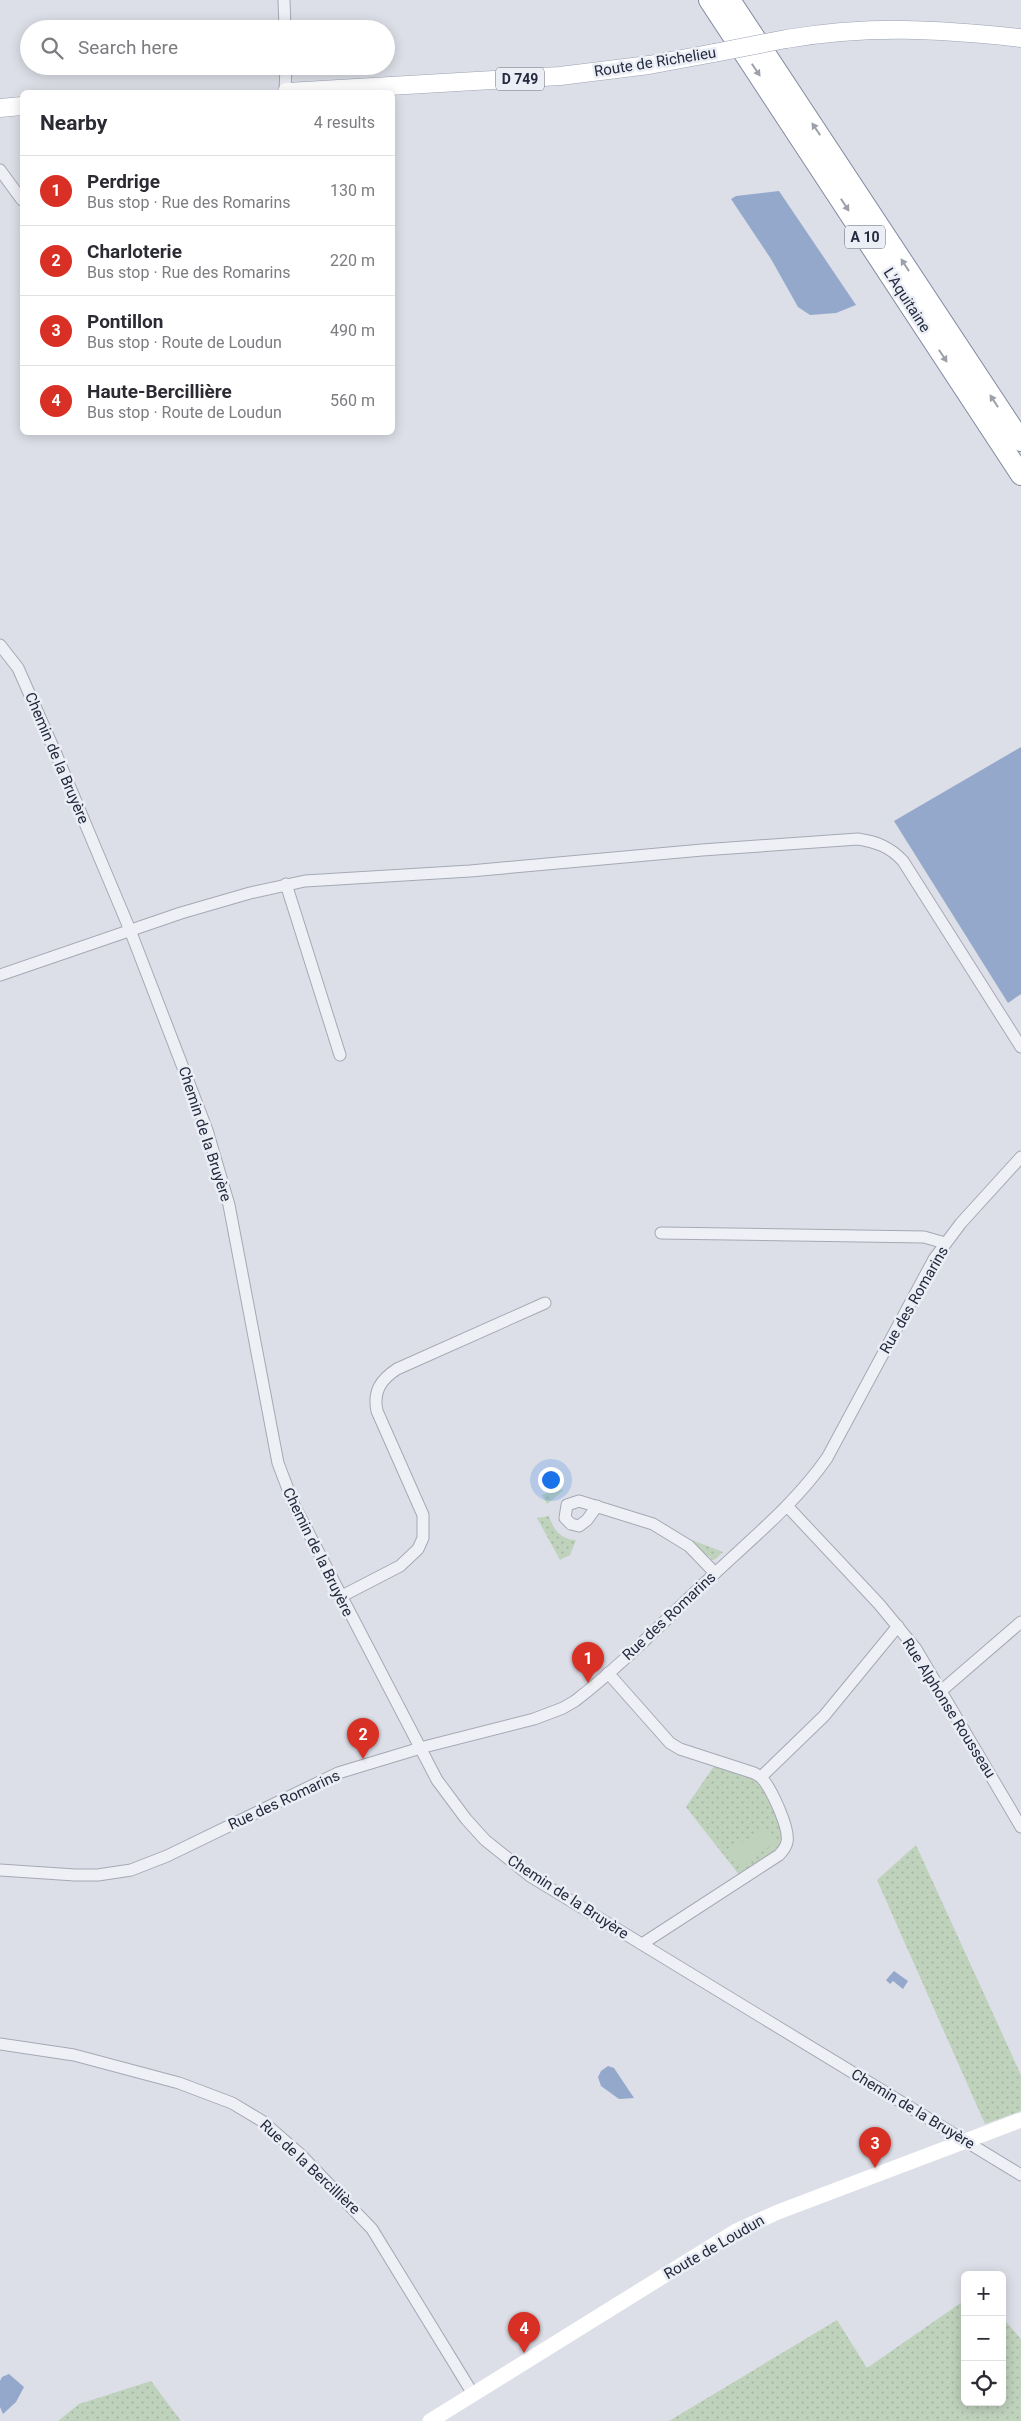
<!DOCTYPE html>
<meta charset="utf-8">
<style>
body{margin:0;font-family:Roboto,sans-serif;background:#f2f2f3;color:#2b2b33}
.controls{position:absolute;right:15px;bottom:15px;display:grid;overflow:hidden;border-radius:8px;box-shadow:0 2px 12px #0003}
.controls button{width:45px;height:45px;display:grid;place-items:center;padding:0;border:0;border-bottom:1px solid #e1e1e2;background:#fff;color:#2b2b33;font:25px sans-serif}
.you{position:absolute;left:550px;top:1479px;width:18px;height:18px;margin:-12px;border:4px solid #fff;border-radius:50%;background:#1a73e8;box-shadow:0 0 0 8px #1a73e833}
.badge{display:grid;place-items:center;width:32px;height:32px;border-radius:50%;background:#d93025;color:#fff;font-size:16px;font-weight:700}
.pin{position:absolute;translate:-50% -41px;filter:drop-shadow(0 1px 2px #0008)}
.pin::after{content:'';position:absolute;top:26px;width:18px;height:15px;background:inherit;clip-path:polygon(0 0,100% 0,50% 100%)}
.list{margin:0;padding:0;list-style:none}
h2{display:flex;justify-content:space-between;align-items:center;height:65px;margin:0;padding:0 20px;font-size:21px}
h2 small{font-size:16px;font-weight:400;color:#7c7c81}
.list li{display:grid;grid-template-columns:32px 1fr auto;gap:15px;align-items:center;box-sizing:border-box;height:70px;padding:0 20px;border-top:1px solid #e1e1e2}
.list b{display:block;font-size:19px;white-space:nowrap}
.list p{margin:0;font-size:16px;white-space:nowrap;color:#7c7c81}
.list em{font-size:16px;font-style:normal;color:#7c7c81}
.icon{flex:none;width:28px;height:28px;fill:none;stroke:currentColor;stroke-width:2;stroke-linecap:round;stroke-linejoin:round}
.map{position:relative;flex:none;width:1021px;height:2421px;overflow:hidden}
.search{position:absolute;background:#fff;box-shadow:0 2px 12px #0003;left:20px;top:20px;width:375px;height:55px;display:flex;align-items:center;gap:12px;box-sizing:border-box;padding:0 18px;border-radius:28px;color:#7c7c81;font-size:19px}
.panel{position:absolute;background:#fff;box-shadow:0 2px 12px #0003;left:20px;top:90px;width:375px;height:345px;border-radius:8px}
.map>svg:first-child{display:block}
.grass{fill:url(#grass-dots)}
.garden{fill:#bfd2bc}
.water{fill:#93a8cb}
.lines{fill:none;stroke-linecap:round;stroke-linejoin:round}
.minor-casing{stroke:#a5a9b5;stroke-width:13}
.primary-casing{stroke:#9aa1b4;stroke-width:19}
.motorway-casing{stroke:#828a9f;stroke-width:22}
.minor{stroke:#eff0f5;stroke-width:11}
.secondary{stroke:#fff;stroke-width:15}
.primary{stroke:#fff;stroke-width:18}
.motorway{stroke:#fff;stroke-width:20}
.primary-bridge-casing{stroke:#9aa1b4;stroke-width:19;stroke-linecap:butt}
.primary-bridge{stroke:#fff;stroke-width:18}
.oneway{fill:#9ca0a9}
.labels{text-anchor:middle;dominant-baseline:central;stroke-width:5;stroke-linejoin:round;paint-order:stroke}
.shield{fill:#ebeef5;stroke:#606676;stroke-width:1}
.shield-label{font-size:14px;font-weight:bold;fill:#242b3f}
.street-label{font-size:15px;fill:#242b3f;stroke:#ebeef5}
</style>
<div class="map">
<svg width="1021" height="2421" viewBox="0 0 1021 2421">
<defs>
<pattern id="grass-dots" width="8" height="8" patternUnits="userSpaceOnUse" patternTransform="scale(1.25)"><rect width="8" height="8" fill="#bfd2bc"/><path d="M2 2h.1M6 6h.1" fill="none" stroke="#a4b4a3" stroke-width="1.8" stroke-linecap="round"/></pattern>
</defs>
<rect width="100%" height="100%" fill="#dcdfe7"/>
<g class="grass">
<polygon points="556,1489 564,1490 547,1504 542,1495"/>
<path d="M 549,1516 C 553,1529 561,1540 576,1540 L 570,1555 L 560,1560 L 537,1518 Z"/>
<polygon points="692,1540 723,1552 714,1560 711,1560 710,1557 706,1555"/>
<path d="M 714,1766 C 726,1770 743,1773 754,1780 C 769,1790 789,1833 778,1849 C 773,1858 749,1870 740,1876 L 686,1807 Z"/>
<polygon points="916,1845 1021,2075 1021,2111 985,2124 877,1880"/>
<polygon points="965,2300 965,2402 1002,2402 1002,2317 1021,2339 1021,2421 669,2421 837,2320 867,2368"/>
<polygon points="151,2381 181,2421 58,2421 79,2404"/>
</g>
<polygon class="garden" points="764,1828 776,1842 739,1867 727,1852"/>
<g class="water">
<polygon points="779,191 856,305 836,313 810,315 798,307 771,259 731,199 736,196"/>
<polygon points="1021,747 1021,994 1008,1003 894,821"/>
<polygon points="894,1971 908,1981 903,1989 893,1981 890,1984 886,1980"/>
<polygon points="608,2066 614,2068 634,2098 619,2099 601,2086 598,2077 601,2071"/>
<polygon points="9,2374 24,2387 16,2402 3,2414 0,2407 0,2381 2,2377"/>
</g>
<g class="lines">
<g class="minor-casing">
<g id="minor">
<polyline points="284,0 285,29"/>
<polyline points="285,92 286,66"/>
<polyline points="0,170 22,200"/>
<polyline points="0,645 18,668 56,754 130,930 207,1130 229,1205 278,1463 294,1505 437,1780 466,1819 485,1840 530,1876 1021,2175"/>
<polyline points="286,884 340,1055"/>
<path d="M 0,975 L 181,913 L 250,893 L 305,881 L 470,871 L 702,850 L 858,839 C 877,842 890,847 903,861 L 1021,1047"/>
<polyline points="661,1233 924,1237 945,1243"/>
<polyline points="597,1506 587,1520 579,1526 571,1524 565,1518 567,1505 579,1501 653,1524 689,1546 715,1573"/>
<polyline points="787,1506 879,1604 916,1649 1021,1827"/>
<path d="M 340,1597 L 400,1566 L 418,1549 L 423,1538 L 423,1515 L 377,1411 C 373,1392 380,1380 397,1369 L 545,1303"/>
<polyline points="608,1673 670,1743 680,1749 754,1773 761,1777"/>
<polyline points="941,1691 1021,1622"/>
<path d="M 0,1870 L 75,1875 L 98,1875 L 131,1870 L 167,1856 L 338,1773 L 424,1747 L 534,1719 L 563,1708 L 575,1701 C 623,1664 666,1619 710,1578 C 751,1539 795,1504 827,1458 L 934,1259 L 961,1223 L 1021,1157"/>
<path d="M 642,1944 L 779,1855 C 783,1851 786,1847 787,1842 C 790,1828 771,1788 761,1777 L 824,1716 L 898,1626"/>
<polyline points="0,2044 74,2055 179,2083 232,2103 262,2121 301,2155 372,2229 473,2394"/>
</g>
</g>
<g class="primary-casing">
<g id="primary">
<path d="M 786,39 C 870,25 937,29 1021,38"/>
<polyline points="287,92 560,76 649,65 714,53"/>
<polyline points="0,108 22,106"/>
</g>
</g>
<g class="motorway-casing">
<g id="motorway">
<polyline points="709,0 1021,475"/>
<polyline points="730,0 1021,441"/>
</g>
</g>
<use href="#minor" class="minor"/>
<polyline class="secondary" points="430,2421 736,2231 778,2212 1021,2120"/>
<use href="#primary" class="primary"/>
<use href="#motorway" class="motorway"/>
<g class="primary-bridge-casing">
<polyline id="primary-bridge" points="714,53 786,39"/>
</g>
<use href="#primary-bridge" class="primary-bridge"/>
</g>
<defs><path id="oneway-solid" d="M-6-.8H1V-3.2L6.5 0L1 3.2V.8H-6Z" transform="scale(1.25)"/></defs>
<g class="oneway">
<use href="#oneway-solid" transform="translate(756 70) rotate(56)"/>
<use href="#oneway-solid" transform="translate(816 129) rotate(-124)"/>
<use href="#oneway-solid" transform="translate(845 205) rotate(57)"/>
<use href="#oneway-solid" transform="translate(905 265) rotate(-123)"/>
<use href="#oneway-solid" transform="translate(943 356) rotate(57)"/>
<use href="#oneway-solid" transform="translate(994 401) rotate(-123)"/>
</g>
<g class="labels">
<g class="shield">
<rect x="496" y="67.5" width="48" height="23" rx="4"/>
<rect x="845" y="225.5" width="40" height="23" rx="4"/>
</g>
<g class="shield-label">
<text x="520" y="79">D 749</text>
<text x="865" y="237">A 10</text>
</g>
<g class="street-label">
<text transform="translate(655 62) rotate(-9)">Route de Richelieu</text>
<text transform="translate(907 300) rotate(57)">L'Aquitaine</text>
<text transform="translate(57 758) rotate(67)">Chemin de la Bruyère</text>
<text transform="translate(205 1134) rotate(72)">Chemin de la Bruyère</text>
<text transform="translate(914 1300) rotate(-60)">Rue des Romarins</text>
<text transform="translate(318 1552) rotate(64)">Chemin de la Bruyère</text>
<text transform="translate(669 1616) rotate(-43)">Rue des Romarins</text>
<text transform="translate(949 1708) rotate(58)">Rue Alphonse Rousseau</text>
<text transform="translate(284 1800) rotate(-25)">Rue des Romarins</text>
<text transform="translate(568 1897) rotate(33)">Chemin de la Bruyère</text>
<text transform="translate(913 2109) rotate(31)">Chemin de la Bruyère</text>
<text transform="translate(310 2167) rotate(43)">Rue de la Bercillière</text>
<text transform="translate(714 2247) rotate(-30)">Route de Loudun</text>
</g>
</g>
</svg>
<div class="controls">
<button>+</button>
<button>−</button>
<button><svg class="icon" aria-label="locate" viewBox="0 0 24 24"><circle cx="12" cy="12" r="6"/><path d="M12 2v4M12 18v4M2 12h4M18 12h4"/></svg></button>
</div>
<div class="you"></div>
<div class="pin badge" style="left:588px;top:1683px">1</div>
<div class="pin badge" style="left:363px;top:1759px">2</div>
<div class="pin badge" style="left:875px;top:2168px">3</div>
<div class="pin badge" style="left:524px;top:2353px">4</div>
<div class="search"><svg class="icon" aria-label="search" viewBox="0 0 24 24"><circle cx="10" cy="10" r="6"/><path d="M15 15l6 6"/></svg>Search here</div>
<section class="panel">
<h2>Nearby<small>4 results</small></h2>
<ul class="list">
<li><span class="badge">1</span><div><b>Perdrige</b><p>Bus stop · Rue des Romarins</p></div><em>130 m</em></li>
<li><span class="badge">2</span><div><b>Charloterie</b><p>Bus stop · Rue des Romarins</p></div><em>220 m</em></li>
<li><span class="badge">3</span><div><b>Pontillon</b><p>Bus stop · Route de Loudun</p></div><em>490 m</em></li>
<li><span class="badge">4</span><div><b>Haute-Bercillière</b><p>Bus stop · Route de Loudun</p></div><em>560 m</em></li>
</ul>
</section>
</div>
